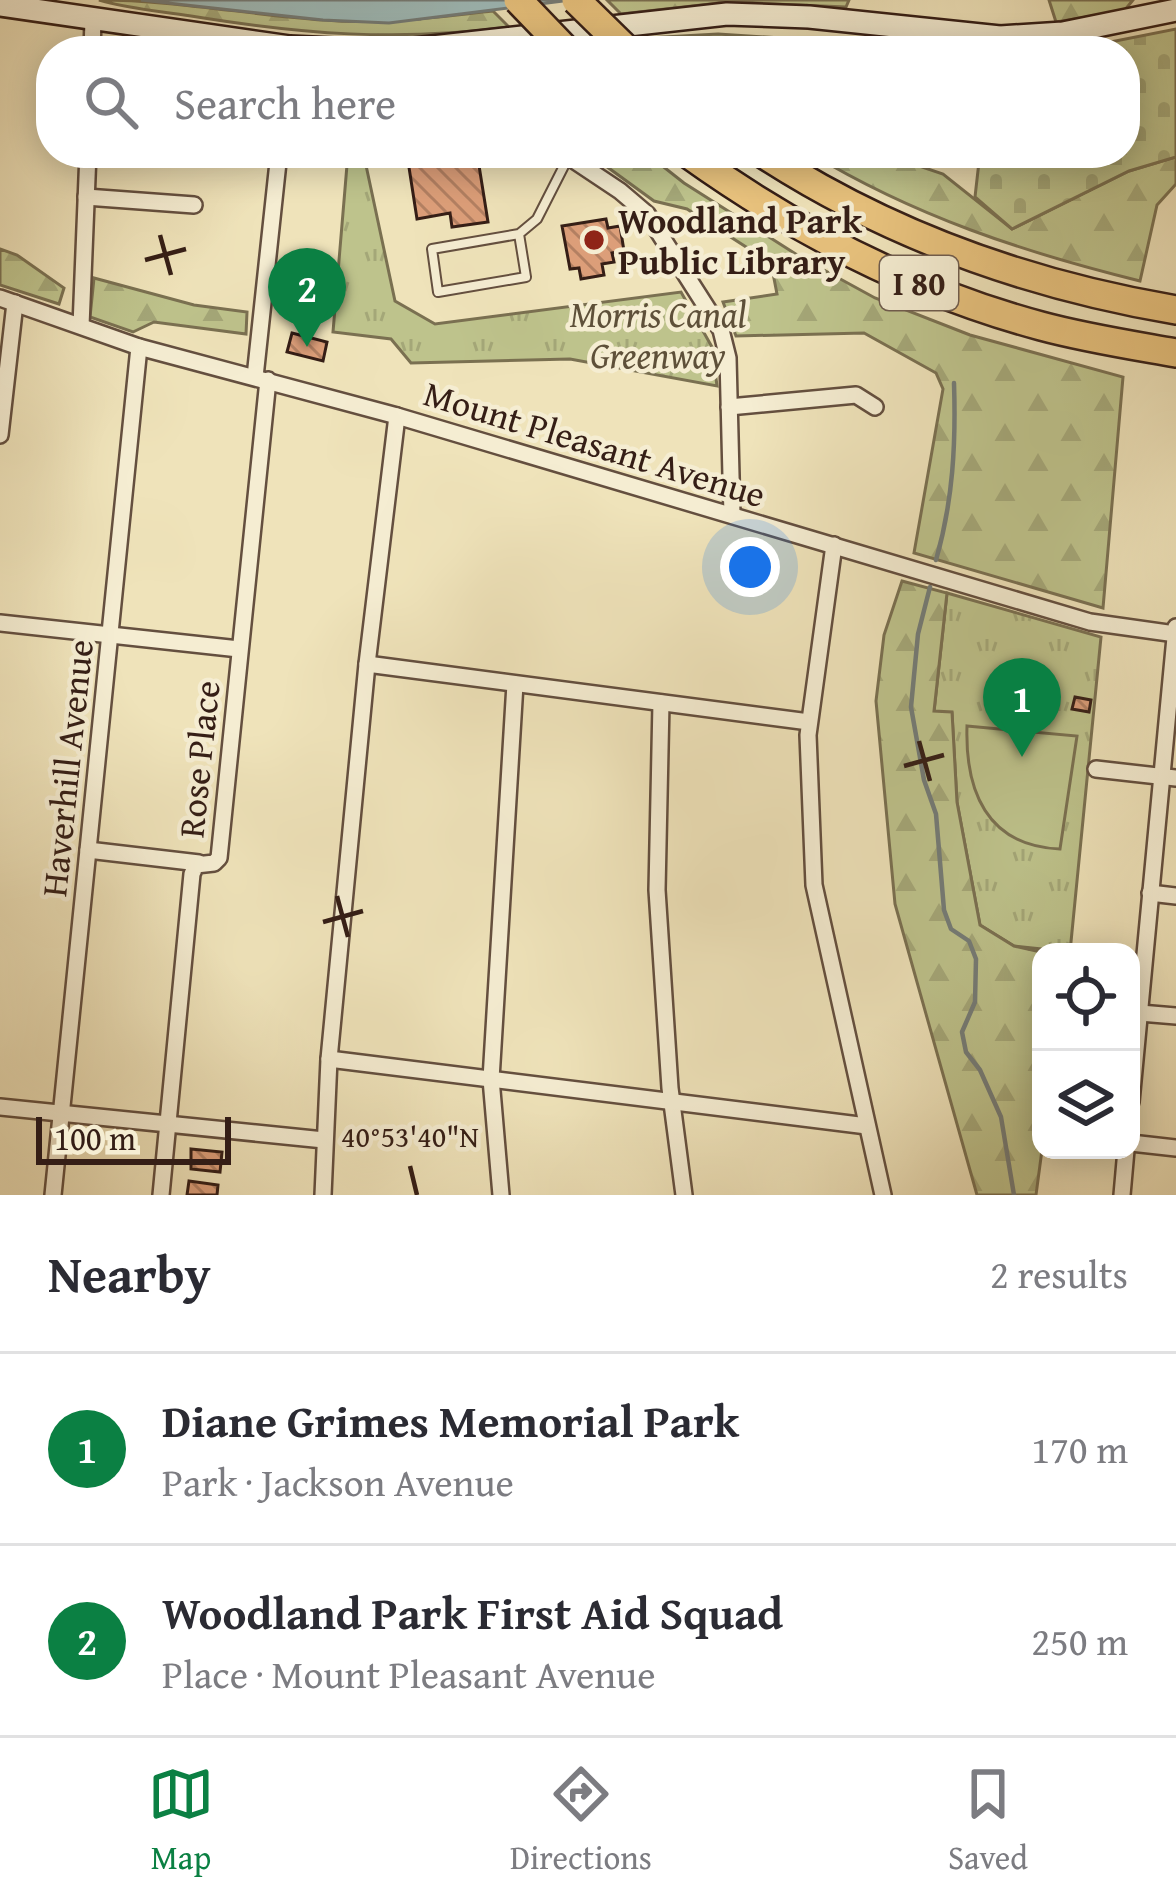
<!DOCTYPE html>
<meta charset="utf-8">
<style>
body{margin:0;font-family:"Gentium Book Plus",serif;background:#f2f2f3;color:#2b2b33}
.controls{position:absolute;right:36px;bottom:36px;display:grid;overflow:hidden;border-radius:24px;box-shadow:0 6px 30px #0003}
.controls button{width:108px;height:108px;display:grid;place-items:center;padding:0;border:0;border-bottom:3px solid #e1e1e2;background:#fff;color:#2b2b33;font:60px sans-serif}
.scale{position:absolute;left:36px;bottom:30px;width:195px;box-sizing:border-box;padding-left:12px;border:6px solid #351e16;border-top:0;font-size:33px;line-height:42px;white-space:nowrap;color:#351e16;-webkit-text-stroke:9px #f5edd2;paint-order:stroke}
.you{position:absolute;left:750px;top:567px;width:42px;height:42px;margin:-30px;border:9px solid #fff;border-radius:50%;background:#1a73e8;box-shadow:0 0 0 18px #1a73e833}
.badge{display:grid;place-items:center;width:78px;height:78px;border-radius:50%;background:#0b8043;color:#fff;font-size:39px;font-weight:700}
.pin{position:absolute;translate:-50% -99px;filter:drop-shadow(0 3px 6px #0008)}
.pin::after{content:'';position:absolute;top:63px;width:42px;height:36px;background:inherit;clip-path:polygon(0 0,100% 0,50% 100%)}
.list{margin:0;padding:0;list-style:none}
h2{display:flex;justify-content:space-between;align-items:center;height:156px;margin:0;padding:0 48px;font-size:51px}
h2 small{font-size:39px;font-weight:400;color:#7c7c81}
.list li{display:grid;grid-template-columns:78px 1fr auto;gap:36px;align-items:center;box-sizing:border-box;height:192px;padding:0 48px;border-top:3px solid #e1e1e2}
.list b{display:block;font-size:45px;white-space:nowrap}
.list p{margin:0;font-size:39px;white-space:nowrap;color:#7c7c81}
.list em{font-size:39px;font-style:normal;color:#7c7c81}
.icon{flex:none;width:66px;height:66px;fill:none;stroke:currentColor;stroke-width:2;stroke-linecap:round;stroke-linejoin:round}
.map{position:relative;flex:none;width:1176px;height:1195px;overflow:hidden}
.search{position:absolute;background:#fff;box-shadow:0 6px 30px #0003;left:36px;right:36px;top:36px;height:132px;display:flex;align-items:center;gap:30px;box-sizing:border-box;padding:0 42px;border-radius:48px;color:#7c7c81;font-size:45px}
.sheet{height:540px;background:#fff}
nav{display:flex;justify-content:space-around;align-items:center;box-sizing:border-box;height:168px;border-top:3px solid #e1e1e2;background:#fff;font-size:33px;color:#7c7c81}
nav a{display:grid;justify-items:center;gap:6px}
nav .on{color:#0b8043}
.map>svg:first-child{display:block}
.grass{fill:url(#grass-tufts);stroke:#7a7051;stroke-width:3}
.forest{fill:url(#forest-firs);stroke:#7a7051;stroke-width:3}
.cemetery{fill:url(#cemetery-stones);stroke:#7a7051;stroke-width:3}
.pitch{fill:#bec38c;stroke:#7a7051;stroke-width:3}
.water{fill:#9ebbba;stroke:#747c78;stroke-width:3}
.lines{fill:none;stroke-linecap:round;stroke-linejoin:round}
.stream{stroke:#747c78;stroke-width:4.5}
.building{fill:url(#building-back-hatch);stroke:#351e16;stroke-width:3}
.lane-casing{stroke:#644f3f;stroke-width:12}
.street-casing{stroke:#644f3f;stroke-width:20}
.secondary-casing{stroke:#351e16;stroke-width:26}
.highway-casing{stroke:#351e16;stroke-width:32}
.lane{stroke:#f5edd2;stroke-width:8}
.street{stroke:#f5edd2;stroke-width:15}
.secondary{stroke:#f5edd2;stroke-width:21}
.highway{stroke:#e8c27d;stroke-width:27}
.highway-bridge-casing{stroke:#351e16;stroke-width:32;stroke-linecap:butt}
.highway-bridge{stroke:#e8c27d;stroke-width:27}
.ticks{fill:none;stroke:#351e16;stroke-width:4.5}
.poi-dot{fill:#8f2418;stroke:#f5edd2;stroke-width:4.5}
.labels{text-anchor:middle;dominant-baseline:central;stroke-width:9;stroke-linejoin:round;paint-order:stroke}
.shield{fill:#f5edd2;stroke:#6f5c4e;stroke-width:3}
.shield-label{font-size:33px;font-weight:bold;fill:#351e16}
.poi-label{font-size:36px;font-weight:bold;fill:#351e16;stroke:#f5edd2;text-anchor:start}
.park-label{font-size:36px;font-style:italic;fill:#5e5039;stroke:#f5edd2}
.street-label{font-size:36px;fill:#351e16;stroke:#f5edd2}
.ticks-label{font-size:30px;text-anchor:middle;fill:#351e16;stroke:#f5edd2;stroke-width:9;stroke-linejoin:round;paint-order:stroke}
</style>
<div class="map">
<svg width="1176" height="1195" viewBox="0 0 1176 1195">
<defs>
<pattern id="grass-tufts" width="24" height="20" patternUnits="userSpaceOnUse" patternTransform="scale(3)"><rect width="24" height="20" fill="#bec38c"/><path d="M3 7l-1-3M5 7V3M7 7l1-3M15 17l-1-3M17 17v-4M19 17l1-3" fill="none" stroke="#a4a778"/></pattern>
<pattern id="forest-firs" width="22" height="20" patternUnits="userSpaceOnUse" patternTransform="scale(3)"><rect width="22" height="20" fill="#bec38c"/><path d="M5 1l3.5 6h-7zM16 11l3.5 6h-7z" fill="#a4a778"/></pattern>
<pattern id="cemetery-stones" width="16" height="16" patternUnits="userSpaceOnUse" patternTransform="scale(3)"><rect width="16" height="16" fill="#bec38c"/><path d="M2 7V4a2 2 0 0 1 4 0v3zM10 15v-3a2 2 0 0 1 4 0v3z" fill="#a4a778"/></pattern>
<pattern id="building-back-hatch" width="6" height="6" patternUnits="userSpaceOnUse" patternTransform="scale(3)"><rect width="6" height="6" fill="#dc9e79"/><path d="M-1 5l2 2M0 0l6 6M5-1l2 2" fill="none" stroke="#b38062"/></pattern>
</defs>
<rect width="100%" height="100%" fill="#efe3ba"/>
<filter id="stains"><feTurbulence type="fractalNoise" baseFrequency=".00167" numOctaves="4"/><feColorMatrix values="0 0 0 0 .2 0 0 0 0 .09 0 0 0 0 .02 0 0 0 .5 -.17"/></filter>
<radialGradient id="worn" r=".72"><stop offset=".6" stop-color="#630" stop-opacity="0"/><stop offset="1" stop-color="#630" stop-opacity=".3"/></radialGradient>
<g class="grass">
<polygon points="348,153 364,156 395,301 435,324 681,292 712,347 717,386 570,359 411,363 391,339 333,332"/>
<polygon points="947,593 1101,637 1070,952 1014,946 980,925 957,802 952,713 934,712"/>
</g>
<g class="forest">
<path d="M 99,0 C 175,0 249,15 324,20 C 381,25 436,17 493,11 L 509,27 C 397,42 302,34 191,16 C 161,11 128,9 99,0 Z"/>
<polygon points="607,0 849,0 846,7 728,2 621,14"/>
<polygon points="1049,0 1133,0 1124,11 1056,22"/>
<polygon points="718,34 812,40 817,51 662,51 645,38"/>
<polygon points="588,153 646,153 684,183 802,258 875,298 970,335 1123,377 1103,608 914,553 943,389 936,373 864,333 736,336 723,302 777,294 771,263 687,209 654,201"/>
<path d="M 810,153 L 881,153 L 943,174 L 1012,229 L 1129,171 L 1176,157 L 1176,184 L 1157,205 L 1140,281 C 1023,252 914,216 810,153 Z"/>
<polygon points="0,249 17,255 64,288 59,304 0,285"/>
<polygon points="94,278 194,305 247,312 246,334 154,322 133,332 90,317"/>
<polygon points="902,581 947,593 934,711 952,712 957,802 980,925 1014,946 1041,952 1042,1150 1036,1195 977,1195 895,904 876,701 884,635"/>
</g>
<polygon class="cemetery" points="1176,29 1176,157 1129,171 1012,229 975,197 980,153 1125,153 1125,51 1065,51"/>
<path class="pitch" d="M 967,726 L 1077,736 L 1060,849 C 986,846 965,790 967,726 Z"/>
<polygon class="water" points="141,0 571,0 389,23 323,20"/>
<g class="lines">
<g class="stream">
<polyline points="910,153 915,165"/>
<path d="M 936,560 C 953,501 956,444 954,383"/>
<polyline points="930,587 918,634 911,707 924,780 936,814 944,910 951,929 969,941 976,959 975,1002 962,1032 966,1052 980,1070 1001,1117 1014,1195"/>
</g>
</g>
<g class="building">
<polygon points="832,43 857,44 857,51 832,51"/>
<polygon points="441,153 477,153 488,222 452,227 450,213 417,219 408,161"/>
<polygon points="606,219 608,228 620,226 624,251 612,253 614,262 602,264 604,275 581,279 579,268 570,269 562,226"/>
<polygon points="292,333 327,342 323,361 287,352"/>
<polygon points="1075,697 1091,700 1089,712 1072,709"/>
<polygon points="191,1149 222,1152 220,1172 191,1169"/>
<polygon points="189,1181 218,1185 217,1195 187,1195"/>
</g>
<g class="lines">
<g class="lane-casing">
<polyline id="lane" points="519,234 526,277 438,292 432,249 519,234 537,219 568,158"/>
</g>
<g class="street-casing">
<g id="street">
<polyline points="92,51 93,20"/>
<polyline points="563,153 620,191 647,214 721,330 728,358 732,515"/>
<polyline points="86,197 194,205"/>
<polyline points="0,298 139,347 397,416 1090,622 1176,634"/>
<polyline points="81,326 88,153"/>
<polyline points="255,377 279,153"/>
<polyline points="729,407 856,395 875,407"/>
<polyline points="0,435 15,303"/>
<polyline points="834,545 808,735 814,885 883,1195"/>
<polyline points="0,623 239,649"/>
<polyline points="367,664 809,722"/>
<polyline points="661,703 657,890 670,1088 684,1195"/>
<polyline points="1096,769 1176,778"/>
<polyline points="88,850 199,863"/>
<polyline points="1150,893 1176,896"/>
<polyline points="1140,1013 1176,1016"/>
<polyline points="329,1059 867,1126"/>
<polyline points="1131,1102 1176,627"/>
<polyline points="0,1107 324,1140"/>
<polyline points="1131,1143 1176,1148"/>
<polyline points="53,1195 139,347"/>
<polyline points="161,1195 192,874 196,865 214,863 219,858 268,380"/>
<polyline points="323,1195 329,1059 367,664 397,416"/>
<polyline points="501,1195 491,1079 515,684"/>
<polyline points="1122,1195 1126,1150"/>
</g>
</g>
<g class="secondary-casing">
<g id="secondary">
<polyline points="0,5 290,47 377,51"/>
<polyline points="396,51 727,14 809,17 1000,37 1063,33 1176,10"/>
</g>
</g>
<g class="highway-casing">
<g id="highway">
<path d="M 687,153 C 793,229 914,292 1041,326 C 1085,338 1131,345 1176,353"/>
<path d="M 762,153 C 888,235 1029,285 1176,310"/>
</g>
</g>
<use href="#lane" class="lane"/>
<use href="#street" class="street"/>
<use href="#secondary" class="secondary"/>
<use href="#highway" class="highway"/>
<g class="highway-bridge-casing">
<g id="highway-bridge">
<polyline points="518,0 567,51"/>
<polyline points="576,0 628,51"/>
</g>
</g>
<use href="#highway-bridge" class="highway-bridge"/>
</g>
<path class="ticks" d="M 160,235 L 171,275M 145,260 L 186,249M 919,741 L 930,781M 904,766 L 944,755M 337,896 L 348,937M 323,922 L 363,911M 410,1166 L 417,1195"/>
<circle class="poi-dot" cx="594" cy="240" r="12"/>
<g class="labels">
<rect class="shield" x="880" y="256" width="78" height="54" rx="9"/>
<g class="shield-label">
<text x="919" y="283">I 80</text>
</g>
<g class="poi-label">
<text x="618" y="219">Woodland Park<tspan x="618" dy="41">Public Library</tspan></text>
</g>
<g class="park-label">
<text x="658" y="313">Morris Canal<tspan x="658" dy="41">Greenway</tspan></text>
</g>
<g class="street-label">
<text transform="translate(595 443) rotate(17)">Mount Pleasant Avenue</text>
<text transform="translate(198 759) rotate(-84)">Rose Place</text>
<text transform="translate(66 768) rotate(-84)">Haverhill Avenue</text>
</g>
</g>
<g class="ticks-label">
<text x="410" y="1147">40°53'40"N</text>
</g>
<rect width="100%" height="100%" filter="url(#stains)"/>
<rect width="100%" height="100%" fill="url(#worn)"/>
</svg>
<div class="controls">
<button><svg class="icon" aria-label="locate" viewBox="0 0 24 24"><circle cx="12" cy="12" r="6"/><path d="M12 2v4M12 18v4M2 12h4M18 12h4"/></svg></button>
<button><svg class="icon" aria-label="layers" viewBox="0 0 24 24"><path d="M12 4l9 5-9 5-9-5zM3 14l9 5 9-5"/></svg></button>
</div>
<div class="scale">100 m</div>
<div class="you"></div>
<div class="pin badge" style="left:1022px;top:757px">1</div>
<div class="pin badge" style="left:307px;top:347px">2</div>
<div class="search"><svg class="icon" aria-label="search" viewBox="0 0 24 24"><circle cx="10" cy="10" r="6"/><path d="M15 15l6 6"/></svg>Search here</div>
</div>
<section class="sheet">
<h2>Nearby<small>2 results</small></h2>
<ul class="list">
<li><span class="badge">1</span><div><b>Diane Grimes Memorial Park</b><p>Park · Jackson Avenue</p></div><em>170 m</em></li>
<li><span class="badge">2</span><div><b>Woodland Park First Aid Squad</b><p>Place · Mount Pleasant Avenue</p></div><em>250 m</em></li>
</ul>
</section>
<nav>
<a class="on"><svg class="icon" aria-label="map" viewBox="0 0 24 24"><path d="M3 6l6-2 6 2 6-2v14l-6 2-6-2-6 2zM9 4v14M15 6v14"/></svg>Map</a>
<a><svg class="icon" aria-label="directions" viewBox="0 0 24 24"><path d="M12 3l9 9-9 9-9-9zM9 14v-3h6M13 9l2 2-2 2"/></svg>Directions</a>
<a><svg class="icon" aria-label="saved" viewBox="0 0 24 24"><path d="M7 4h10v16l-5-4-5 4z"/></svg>Saved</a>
</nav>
